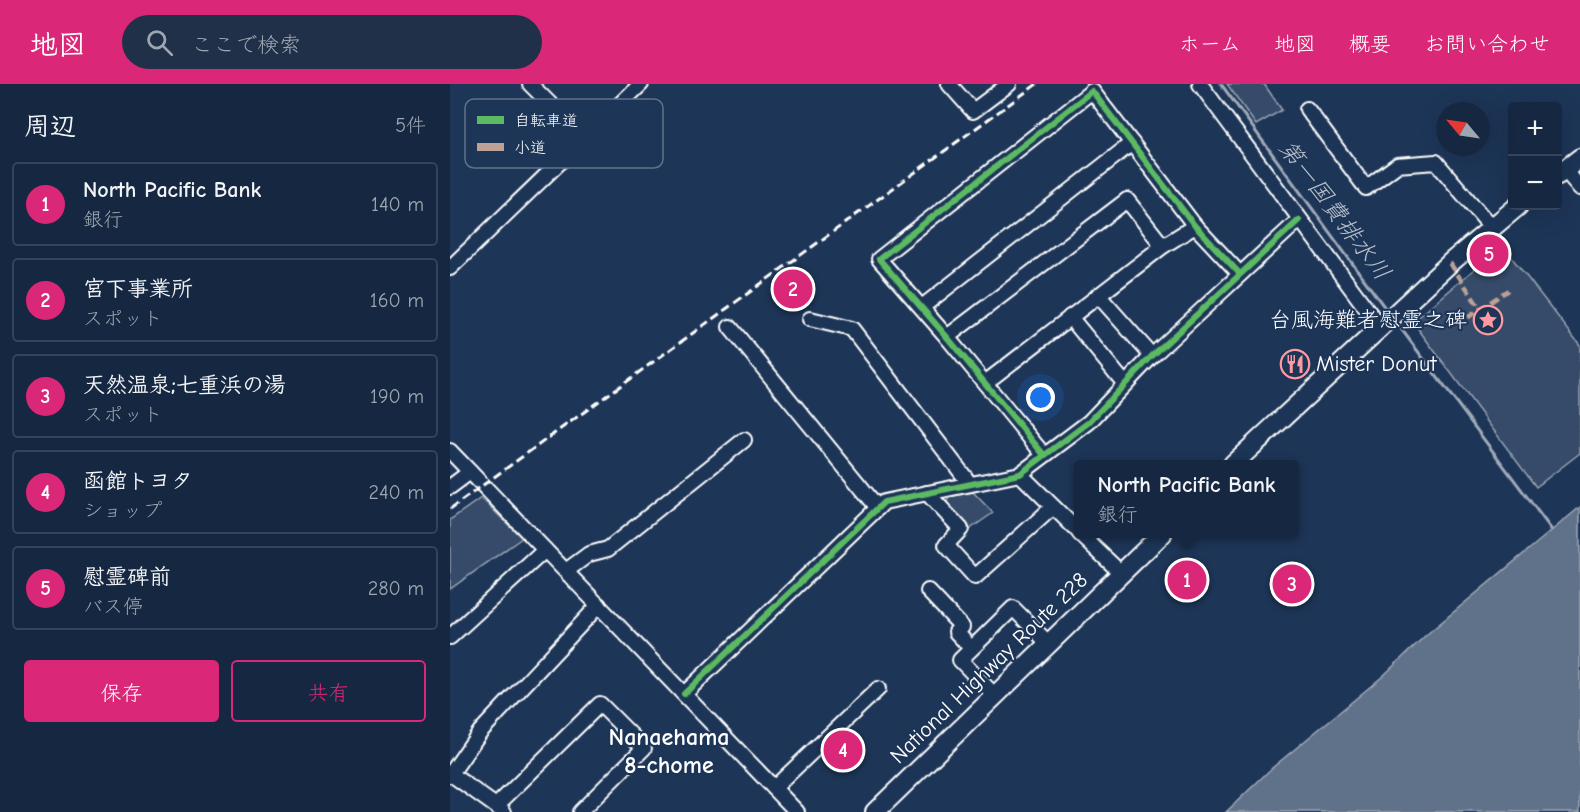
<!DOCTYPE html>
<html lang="ja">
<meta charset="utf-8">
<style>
body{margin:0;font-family:"Comic Neue","Klee One",sans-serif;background:#1f3048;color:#f1f3f6}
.controls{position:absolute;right:18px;top:18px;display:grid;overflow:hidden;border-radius:6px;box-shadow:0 6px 24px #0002}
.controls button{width:54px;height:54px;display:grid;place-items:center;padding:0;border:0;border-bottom:2px solid #35445a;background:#162841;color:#f1f3f6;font:30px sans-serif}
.compass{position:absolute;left:986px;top:18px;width:54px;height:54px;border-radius:50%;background:#162841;box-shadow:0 6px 24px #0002;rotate:299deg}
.you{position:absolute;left:591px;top:314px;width:21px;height:21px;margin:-15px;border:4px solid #fff;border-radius:50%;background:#1a73e8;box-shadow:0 0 0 9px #1a73e833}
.badge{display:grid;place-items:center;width:39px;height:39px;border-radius:50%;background:#db2777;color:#fff;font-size:20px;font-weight:700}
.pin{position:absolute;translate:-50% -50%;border:3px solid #fff;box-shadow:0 2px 6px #0006}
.popup{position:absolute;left:624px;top:376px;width:225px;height:78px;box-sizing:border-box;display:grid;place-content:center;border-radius:6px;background:#162841;filter:drop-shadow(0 2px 4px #0005);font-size:20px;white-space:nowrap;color:#9ea6b1}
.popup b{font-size:22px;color:#f1f3f6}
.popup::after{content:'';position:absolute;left:50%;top:100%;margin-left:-12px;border:12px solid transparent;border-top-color:#162841}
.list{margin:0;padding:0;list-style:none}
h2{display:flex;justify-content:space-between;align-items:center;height:78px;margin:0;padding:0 24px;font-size:26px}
h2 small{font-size:20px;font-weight:400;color:#9ea6b1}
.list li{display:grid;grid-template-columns:39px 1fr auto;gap:18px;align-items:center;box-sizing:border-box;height:84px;margin:0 12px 12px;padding:0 12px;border:2px solid #35445a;border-radius:6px}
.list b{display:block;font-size:22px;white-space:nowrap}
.list p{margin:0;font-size:20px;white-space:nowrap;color:#9ea6b1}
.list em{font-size:20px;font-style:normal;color:#9ea6b1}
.actions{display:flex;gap:12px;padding:18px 24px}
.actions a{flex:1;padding:14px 0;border:2px solid #db2777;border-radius:6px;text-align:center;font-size:21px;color:#db2777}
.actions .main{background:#db2777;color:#fff}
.icon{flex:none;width:33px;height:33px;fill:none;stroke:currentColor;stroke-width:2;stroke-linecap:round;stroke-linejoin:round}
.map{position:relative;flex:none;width:1130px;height:728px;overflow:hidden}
header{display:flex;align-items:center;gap:36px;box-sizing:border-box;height:84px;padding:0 30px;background:#db2777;color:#fff}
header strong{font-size:28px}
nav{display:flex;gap:33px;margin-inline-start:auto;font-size:21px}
.search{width:420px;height:54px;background:#1f3048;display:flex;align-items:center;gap:15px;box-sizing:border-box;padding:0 21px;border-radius:33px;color:#9ea6b1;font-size:22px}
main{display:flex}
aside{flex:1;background:#162841}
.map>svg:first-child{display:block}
.green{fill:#364b69;stroke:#9aa5b4;stroke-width:1.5}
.water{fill:#617289;stroke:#a0aab8;stroke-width:1.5}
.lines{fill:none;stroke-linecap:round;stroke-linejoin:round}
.stream{stroke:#a0aab8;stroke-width:3}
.minor-casing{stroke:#fff;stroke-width:18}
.highway-casing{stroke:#fff;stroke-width:22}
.minor{stroke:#1d3557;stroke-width:14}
.highway{stroke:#1d3557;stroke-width:18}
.rail{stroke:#fff;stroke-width:3;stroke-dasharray:9 4.5;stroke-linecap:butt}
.quiet{stroke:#bda197;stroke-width:4.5;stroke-dasharray:9 4.5;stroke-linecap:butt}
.cycleway-casing{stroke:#1d3557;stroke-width:10}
.cycleway{stroke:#5cba63;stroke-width:6}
.labels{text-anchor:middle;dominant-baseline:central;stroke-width:4.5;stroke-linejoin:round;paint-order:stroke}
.poi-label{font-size:22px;fill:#fff;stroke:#1d3557;text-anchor:end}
.street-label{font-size:22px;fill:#fff;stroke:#1d3557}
.water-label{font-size:24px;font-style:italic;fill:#b8c0ca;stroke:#1d3557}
.neighbourhood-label{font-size:24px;font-weight:bold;fill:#fff;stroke:#1d3557}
.key{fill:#1d3557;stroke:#617289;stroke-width:1.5}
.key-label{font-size:16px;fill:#fff}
</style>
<header>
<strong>地図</strong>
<div class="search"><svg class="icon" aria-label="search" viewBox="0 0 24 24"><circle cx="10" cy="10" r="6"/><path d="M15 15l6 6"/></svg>ここで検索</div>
<nav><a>ホーム</a><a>地図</a><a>概要</a><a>お問い合わせ</a></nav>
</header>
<main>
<aside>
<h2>周辺<small>5件</small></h2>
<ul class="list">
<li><span class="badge">1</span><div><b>North Pacific Bank</b><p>銀行</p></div><em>140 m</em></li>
<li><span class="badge">2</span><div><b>宮下事業所</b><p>スポット</p></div><em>160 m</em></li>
<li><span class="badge">3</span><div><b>天然温泉;七重浜の湯</b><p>スポット</p></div><em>190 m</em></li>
<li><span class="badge">4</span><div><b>函館トヨタ</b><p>ショップ</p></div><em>240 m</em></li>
<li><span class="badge">5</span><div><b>慰霊碑前</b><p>バス停</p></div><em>280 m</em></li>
</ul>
<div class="actions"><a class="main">保存</a><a>共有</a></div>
</aside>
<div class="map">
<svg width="1130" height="728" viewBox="0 0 1130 728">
<rect width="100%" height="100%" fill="#1d3557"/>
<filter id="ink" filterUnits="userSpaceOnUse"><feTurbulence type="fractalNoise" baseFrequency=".0167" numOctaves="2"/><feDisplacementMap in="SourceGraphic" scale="12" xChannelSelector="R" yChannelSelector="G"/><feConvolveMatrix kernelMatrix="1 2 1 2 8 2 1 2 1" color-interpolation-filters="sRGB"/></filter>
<g filter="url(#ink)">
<g class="green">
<polygon points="777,0 814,0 832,26 806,41"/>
<polygon points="1052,161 1130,261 1130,369 1086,403 963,238"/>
<polygon points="523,408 543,429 520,445 495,422 499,413"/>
<polygon points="31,414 72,454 0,505 0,436"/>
</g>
<polygon class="water" points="1130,423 1130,728 776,728 822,684 933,592 976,551"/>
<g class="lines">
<g class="stream">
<polyline points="771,0 938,228"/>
<polyline points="946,238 1101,445"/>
</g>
<g class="minor-casing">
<g id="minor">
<polyline points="80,0 135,55"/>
<polyline points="499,0 523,27 559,0"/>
<polyline points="750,0 930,243"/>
<polyline points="857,25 916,104 947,81 986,78 1041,143"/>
<polyline points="87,72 120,39"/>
<polyline points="1115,86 1130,104"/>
<polyline points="0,184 191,0"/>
<polyline points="648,211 702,272"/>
<polyline points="472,223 682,59"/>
<polyline points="620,233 675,300"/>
<polyline points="360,235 402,245 520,400"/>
<polyline points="280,243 428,424"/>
<polyline points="497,253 677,116 713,162"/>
<polyline points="535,299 713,162 745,142"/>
<polyline points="0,367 347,728"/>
<polyline points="594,371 497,253 429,175 642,7 745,142 790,190"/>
<polyline points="570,390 629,448"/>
<polyline points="0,403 20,388"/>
<polyline points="477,409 511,445 496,461 525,493 603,423"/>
<polyline points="630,450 671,489"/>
<polyline points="116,487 139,470 158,465 294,356"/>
<polyline points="478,507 512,543 506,548 521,564"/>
<polyline points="0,553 95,466"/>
<polyline points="234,610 434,418 570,390 639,338 702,272 849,136"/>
<polyline points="545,612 510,576 563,524 599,560"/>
<polyline points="1,690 54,728"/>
<polyline points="0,691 30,648 149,521"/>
<polyline points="324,704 428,605"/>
<polyline points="46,722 150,620 194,664 130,728"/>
</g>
</g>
<g class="highway-casing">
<g id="highway">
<polyline points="1108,91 1130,74"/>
<polyline points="783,380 1000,179 1068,122"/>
<polyline points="425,728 712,450"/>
</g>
</g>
<use href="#minor" class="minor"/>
<use href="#highway" class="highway"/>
<polyline class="rail" points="0,425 587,0"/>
<g class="quiet">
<polyline points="1000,179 1031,226"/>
<polyline points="1007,241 1058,206"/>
</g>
<g class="cycleway-casing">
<g id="cycleway">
<polyline points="594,371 497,253 429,175 642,7 745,142 790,190"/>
<polyline points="234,610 434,418 570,390 639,338 702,272 849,136"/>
</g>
</g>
<use href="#cycleway" class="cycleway"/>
</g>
</g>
<defs>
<g id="sight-ring" transform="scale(1.5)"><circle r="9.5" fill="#1d3557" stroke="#ff9aa2" stroke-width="1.5"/><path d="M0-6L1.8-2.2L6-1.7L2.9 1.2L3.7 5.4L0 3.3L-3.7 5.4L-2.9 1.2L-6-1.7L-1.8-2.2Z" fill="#ff9aa2"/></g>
<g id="restaurant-ring" transform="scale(1.5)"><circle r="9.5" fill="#1d3557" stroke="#ff9aa2" stroke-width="1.5"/><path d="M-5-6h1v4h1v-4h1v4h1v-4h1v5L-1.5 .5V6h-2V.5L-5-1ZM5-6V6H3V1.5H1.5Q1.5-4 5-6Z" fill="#ff9aa2"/></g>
</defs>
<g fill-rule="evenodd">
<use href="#sight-ring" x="1038" y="236"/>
<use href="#restaurant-ring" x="845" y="280"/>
</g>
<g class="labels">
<g class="poi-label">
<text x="1017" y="236">台風海難者慰霊之碑</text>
<text x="866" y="280" text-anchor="start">Mister Donut</text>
</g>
<g class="street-label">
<text transform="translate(539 584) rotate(-44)">National Highway Route 228</text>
</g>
<g class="water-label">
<text transform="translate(885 126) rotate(53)">第一国費排水川</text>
</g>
<g class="neighbourhood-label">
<text x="219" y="653">Nanaehama<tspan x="219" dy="28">8-chome</tspan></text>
</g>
</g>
<rect x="15" y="15" width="198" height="69" rx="9" class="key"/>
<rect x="27" y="32" width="27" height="8" fill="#5cba63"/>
<rect x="27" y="59" width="27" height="8" fill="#bda197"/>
<g class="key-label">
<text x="64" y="42">自転車道</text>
<text x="64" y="69">小道</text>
</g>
</svg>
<div class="controls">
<button>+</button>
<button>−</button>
</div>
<svg class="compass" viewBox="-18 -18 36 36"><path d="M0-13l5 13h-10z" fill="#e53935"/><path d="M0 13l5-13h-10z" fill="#9ea6b1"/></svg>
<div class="you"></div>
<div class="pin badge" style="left:737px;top:496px">1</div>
<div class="popup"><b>North Pacific Bank</b>銀行</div>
<div class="pin badge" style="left:343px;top:205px">2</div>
<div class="pin badge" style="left:842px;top:500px">3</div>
<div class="pin badge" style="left:393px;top:666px">4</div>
<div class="pin badge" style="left:1039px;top:170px">5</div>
</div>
</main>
